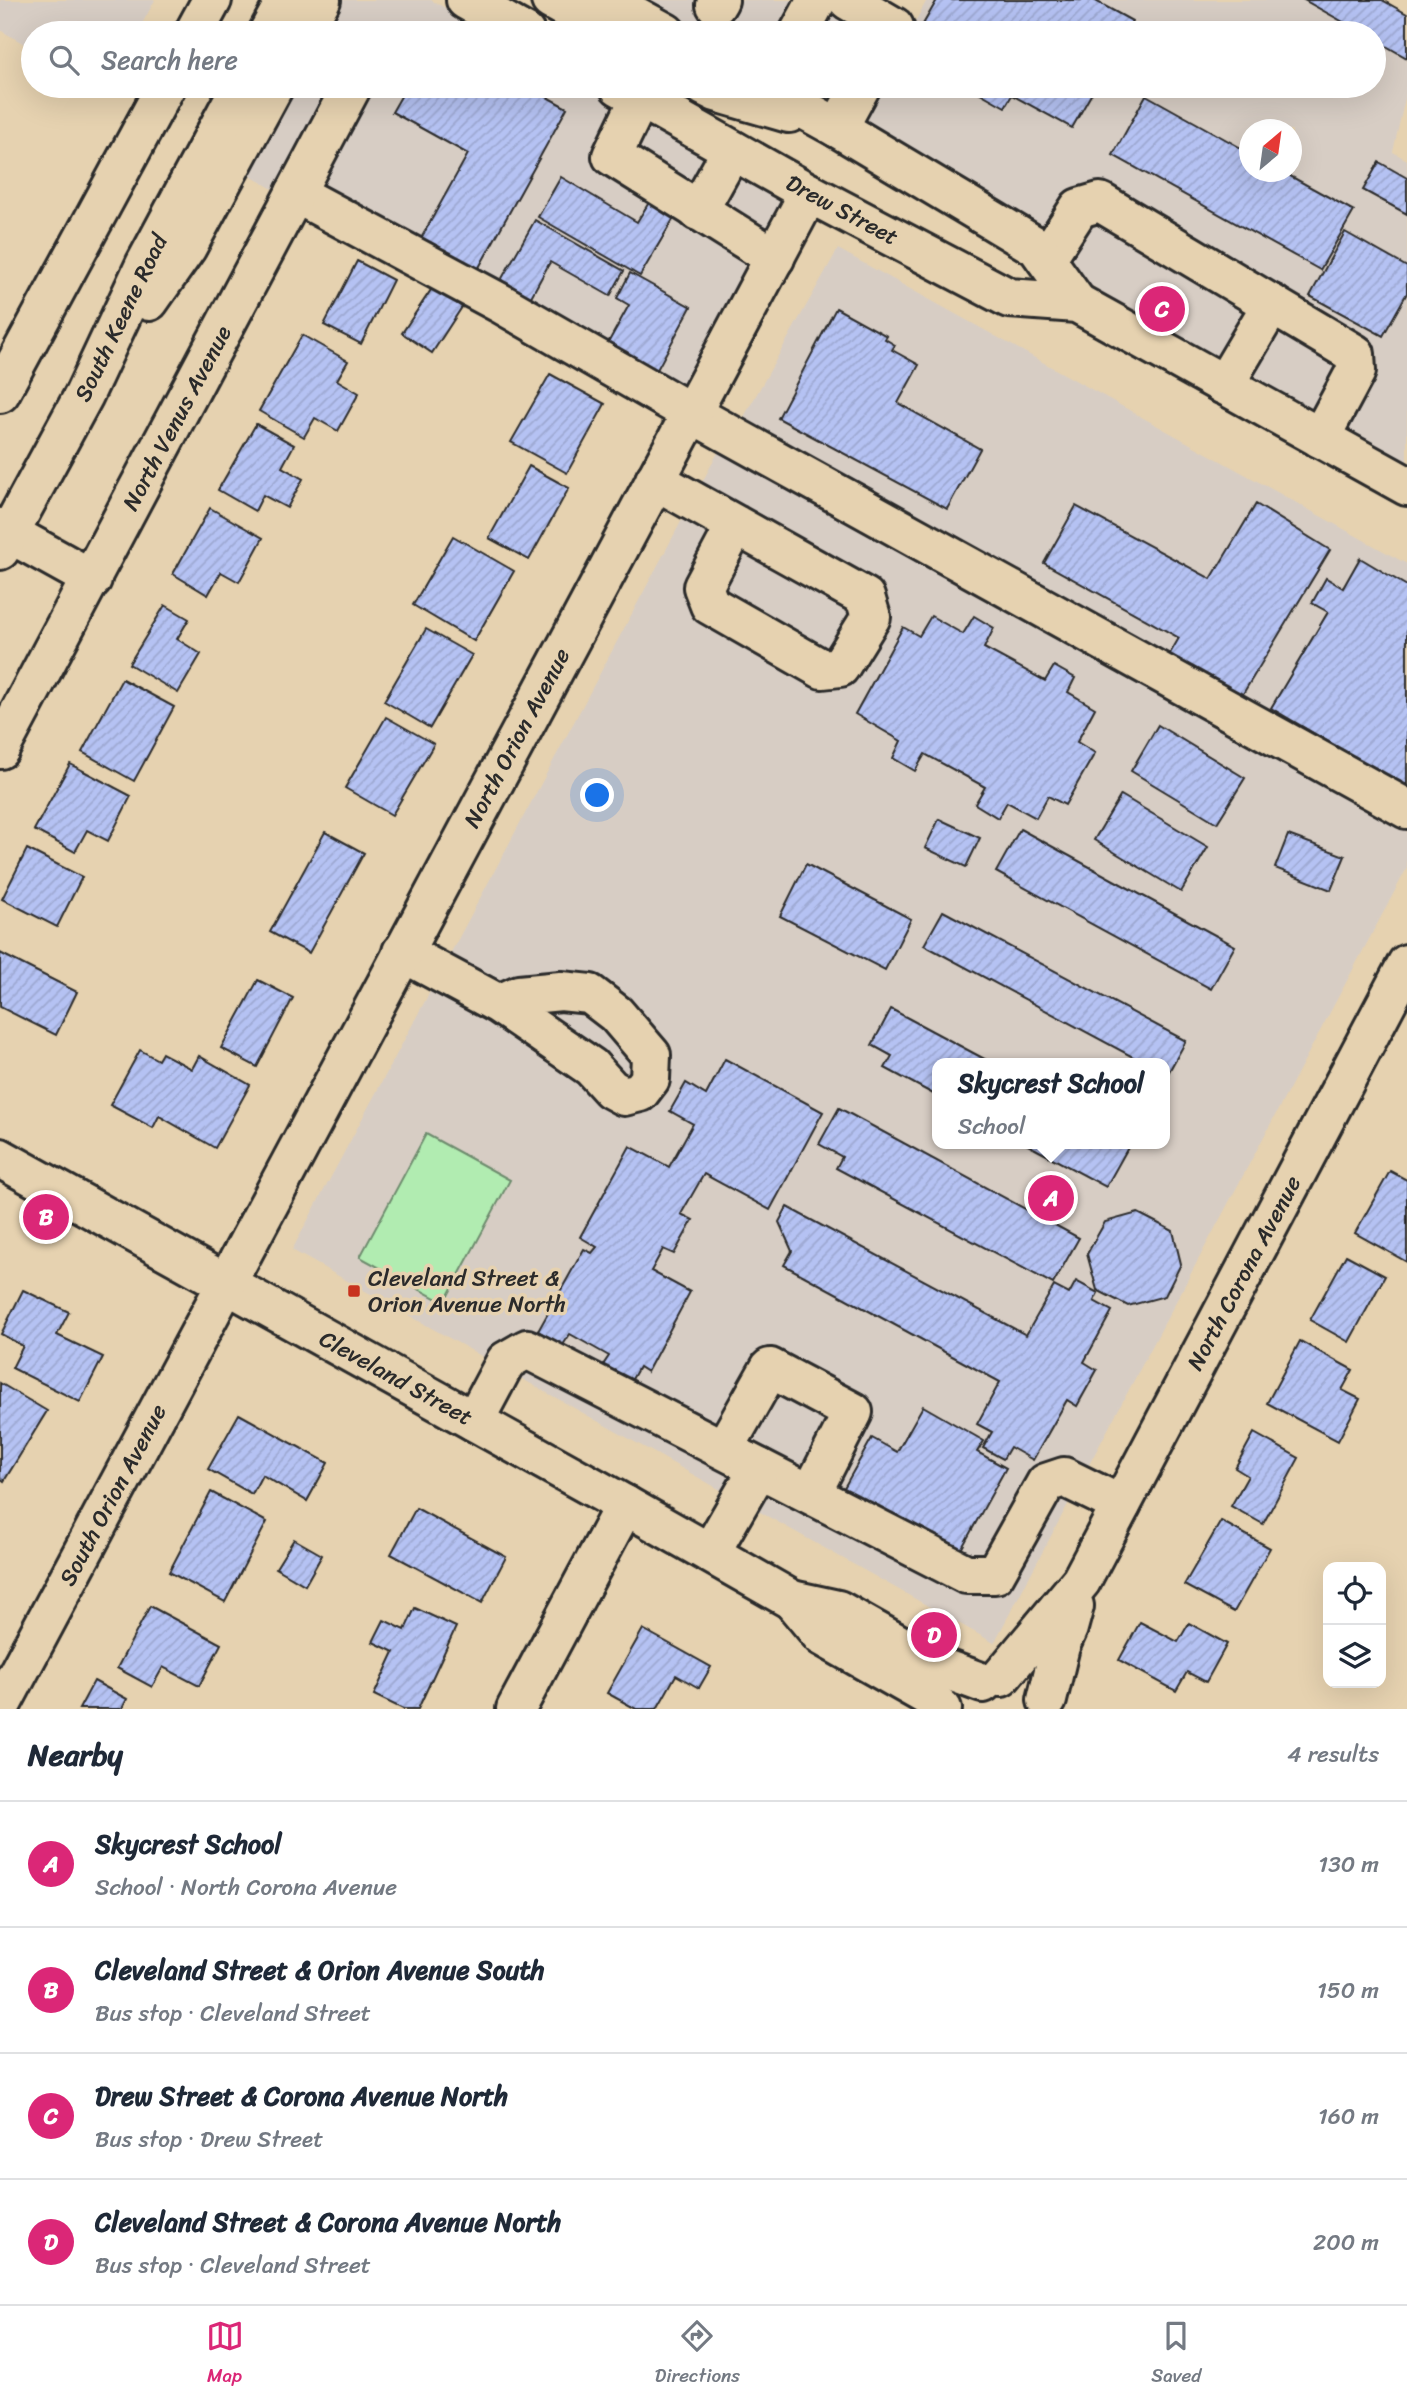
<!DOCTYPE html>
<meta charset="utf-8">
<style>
body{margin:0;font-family:Sriracha,sans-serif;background:#f6f6f7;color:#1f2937}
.controls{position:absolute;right:21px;bottom:21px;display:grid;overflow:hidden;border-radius:14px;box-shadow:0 7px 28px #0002}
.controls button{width:63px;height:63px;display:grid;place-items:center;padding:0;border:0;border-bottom:2px solid #e0e1e3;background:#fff;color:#1f2937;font:35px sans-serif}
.compass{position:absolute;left:1239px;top:119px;width:63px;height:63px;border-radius:50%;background:#fff;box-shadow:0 7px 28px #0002;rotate:29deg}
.you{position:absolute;left:598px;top:796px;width:24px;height:24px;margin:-18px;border:5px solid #fff;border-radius:50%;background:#1a73e8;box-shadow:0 0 0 10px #1a73e833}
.badge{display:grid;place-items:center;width:46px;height:46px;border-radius:50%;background:#db2777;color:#fff;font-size:23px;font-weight:700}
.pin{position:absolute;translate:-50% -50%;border:4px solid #fff;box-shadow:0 2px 7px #0006}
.popup{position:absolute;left:932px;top:1058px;width:238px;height:91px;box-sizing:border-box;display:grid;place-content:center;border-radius:14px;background:#fff;filter:drop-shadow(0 2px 5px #0005);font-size:23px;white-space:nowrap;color:#747a83}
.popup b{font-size:26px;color:#1f2937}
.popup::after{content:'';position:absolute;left:50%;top:100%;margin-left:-14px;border:14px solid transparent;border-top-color:#fff}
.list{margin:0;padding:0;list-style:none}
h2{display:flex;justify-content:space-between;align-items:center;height:91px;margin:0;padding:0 28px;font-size:30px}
h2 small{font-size:23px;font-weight:400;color:#747a83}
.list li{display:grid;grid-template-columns:46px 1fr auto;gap:21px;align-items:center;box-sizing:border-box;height:126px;padding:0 28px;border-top:2px solid #e0e1e3}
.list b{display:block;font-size:26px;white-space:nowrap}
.list p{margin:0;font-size:23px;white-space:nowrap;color:#747a83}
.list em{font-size:23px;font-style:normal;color:#747a83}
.icon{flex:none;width:38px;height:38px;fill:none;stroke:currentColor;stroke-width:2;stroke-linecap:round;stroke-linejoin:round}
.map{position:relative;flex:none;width:1407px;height:1709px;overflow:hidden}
.search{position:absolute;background:#fff;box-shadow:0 7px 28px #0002;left:21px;right:21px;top:21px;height:77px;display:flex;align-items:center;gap:18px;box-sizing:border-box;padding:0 24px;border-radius:38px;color:#747a83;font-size:26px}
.sheet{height:595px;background:#fff}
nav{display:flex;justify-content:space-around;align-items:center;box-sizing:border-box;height:98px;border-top:2px solid #e0e1e3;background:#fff;font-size:19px;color:#747a83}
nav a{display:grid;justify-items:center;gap:4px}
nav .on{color:#db2777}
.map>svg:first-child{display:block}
.built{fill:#d7cdc4;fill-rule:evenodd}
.park{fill:#b1ecb1;stroke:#6e8c6e;stroke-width:2}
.building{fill:url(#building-hatch);stroke:#2b2b2b;stroke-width:2}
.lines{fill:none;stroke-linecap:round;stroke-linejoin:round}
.minor-casing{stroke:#2b2b2b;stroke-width:44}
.major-casing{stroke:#2b2b2b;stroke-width:44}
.minor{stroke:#e6d2b0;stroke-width:38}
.major{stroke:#e6d2b0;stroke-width:38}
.poi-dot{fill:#c8321e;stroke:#e6d2b0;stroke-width:2.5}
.labels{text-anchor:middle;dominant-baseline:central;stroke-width:7;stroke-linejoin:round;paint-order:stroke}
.street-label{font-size:23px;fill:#2b2b2b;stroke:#e6d2b0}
.poi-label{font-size:23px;fill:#2b2b2b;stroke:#e6d2b0;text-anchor:start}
</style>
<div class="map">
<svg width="1407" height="1709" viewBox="0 0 1407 1709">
<defs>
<pattern id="building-hatch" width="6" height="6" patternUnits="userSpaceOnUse" patternTransform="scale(1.75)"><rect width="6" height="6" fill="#b5c2f3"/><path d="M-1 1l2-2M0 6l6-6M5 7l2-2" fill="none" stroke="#9ca7d0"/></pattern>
</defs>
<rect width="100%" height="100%" fill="#e6d2b0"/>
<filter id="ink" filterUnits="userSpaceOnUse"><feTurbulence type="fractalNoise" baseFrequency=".0143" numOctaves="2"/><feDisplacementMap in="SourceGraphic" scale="14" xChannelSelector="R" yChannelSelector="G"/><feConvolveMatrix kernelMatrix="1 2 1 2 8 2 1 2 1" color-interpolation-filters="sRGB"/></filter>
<g filter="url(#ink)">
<g class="built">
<polygon points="0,0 155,0 137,33 33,33 33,49 0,30"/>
<polygon points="341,0 431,0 490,33 397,33 370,18 362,33 321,33"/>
<polygon points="644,0 891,0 873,33 704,33"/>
<path d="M 927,0 L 1356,0 L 1407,28 L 1407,89 L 1393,152 L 1407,160 L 1407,467 L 1094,292 L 1095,287 L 1086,286 L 860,120 L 879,86 L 1374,86 L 1374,33 L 909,33 ZM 1250,130 L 1292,130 L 1292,172 L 1250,172 Z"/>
<polygon points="292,86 334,86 278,192 245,173"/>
<polygon points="369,86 583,86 787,201 670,419 305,208"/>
<polygon points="838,249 1407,564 1407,800 740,424"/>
<path d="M 722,445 L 1407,829 L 1407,868 L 994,1643 L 292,1250 ZM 937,1063 L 1165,1063 L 1165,1144 L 937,1144 Z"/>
</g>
<polygon class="park" points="426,1134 510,1180 444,1303 360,1257"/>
<g class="building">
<polygon points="937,0 1094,0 1132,21 1125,33 918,33"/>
<polygon points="1304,0 1382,0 1407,14 1407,58 1374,39 1374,33 1363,33"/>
<polygon points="407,86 527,86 567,108 471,282 414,251 468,154 392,112"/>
<polygon points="975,86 1096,86 1072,128 1012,95 1005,107 973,89"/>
<polygon points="1146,95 1250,153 1250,172 1283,172 1354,211 1320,270 1113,155"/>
<polygon points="1379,162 1407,178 1407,214 1363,190"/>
<polygon points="561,177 637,222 656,191 681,206 640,276 538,217"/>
<polygon points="535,220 624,271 610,296 550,262 526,306 496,289"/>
<polygon points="1345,232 1407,267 1407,293 1383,336 1310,296"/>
<polygon points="357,261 393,280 361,344 324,325"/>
<polygon points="630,273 691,307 652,379 603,352 629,305 617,298"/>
<polygon points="433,287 462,307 432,353 402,333"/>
<polygon points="836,308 887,336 885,339 895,345 892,350 919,365 898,403 980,449 947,509 778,418"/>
<polygon points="302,335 348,361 337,380 359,393 338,431 315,418 304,437 259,411"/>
<polygon points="550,374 605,404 567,473 511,442"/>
<polygon points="256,424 294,445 282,467 303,479 287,508 263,495 255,511 218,490"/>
<polygon points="529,466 569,488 529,560 489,538"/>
<polygon points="1256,504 1330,550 1235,707 1164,664 1179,638 1044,563 1076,506 1211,579"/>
<polygon points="210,508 263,538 239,582 221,572 208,595 173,574"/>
<polygon points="453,536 514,571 474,641 413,605"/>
<polygon points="1360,558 1407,586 1407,788 1271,708 1328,612 1312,603 1326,578 1343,588"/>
<polygon points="165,605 189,619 177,639 201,654 178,693 129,664"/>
<polygon points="931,616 963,634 974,616 994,628 984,648 1045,681 1054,666 1075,678 1068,692 1095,708 1077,742 1095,753 1065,805 1048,796 1036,818 1007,802 998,818 975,804 985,787 925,754 915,771 893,758 901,741 855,714 903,627 919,636"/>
<polygon points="426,629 472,655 430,728 384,701"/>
<polygon points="122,679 174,707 134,781 82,752"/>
<polygon points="386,717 434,744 392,815 345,788"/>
<polygon points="1158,725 1245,778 1217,823 1131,771"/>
<polygon points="70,764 131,796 108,841 87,830 75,852 34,830"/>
<polygon points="1121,795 1208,847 1181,892 1094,840"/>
<polygon points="939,819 980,838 966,867 925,848"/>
<polygon points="1020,829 1235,946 1211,989 996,872"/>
<polygon points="325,832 364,853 309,953 270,932"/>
<polygon points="1288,835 1345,856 1331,890 1275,868"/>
<polygon points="27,849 82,877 57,927 2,899"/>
<polygon points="806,864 911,919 885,970 780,916"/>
<polygon points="943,911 1186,1041 1167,1075 1165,1063 1144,1063 924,945"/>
<polygon points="0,953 77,992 56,1035 0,1007"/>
<polygon points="258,980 293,998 257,1067 221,1048"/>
<polygon points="891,1009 992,1063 937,1063 937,1096 885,1068 892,1056 872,1045"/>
<polygon points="140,1050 158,1060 162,1053 192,1069 199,1056 250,1085 215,1148 159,1116 153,1128 110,1105"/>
<polygon points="725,1059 823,1112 770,1210 704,1174 681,1214 693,1220 674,1254 663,1249 651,1271 690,1292 647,1372 639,1367 631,1381 603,1365 609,1356 570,1334 563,1345 538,1331 584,1249 592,1253 597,1247 580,1237 630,1146 669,1167 693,1124 670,1111 686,1083 706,1095"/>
<polygon points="839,1108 1079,1238 1053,1284 836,1168 842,1157 819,1144"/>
<polygon points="1026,1144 1130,1144 1106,1187"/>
<polygon points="1390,1171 1407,1180 1407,1262 1355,1233"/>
<polygon points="787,1207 1026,1335 1054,1286 1069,1294 1076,1281 1098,1293 1094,1301 1112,1311 1084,1362 1097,1370 1077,1406 1067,1400 1033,1460 1010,1447 1003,1459 983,1448 992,1432 977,1424 1000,1382 784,1265 792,1251 779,1222"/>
<polygon points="1138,1213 1173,1231 1181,1264 1165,1296 1128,1306 1097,1290 1087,1254 1105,1222"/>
<polygon points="1346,1255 1385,1276 1349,1342 1310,1320"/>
<polygon points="23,1290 69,1312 57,1335 103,1357 80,1402 12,1368 23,1346 1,1334"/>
<polygon points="1300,1341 1353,1370 1342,1390 1360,1399 1338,1441 1267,1403"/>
<polygon points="0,1383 47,1411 4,1481 0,1478"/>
<polygon points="923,1406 984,1441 977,1452 1006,1468 958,1555 841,1493 872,1438 897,1452"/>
<polygon points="239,1414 328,1463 307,1501 262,1475 252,1494 208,1469"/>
<polygon points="1254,1433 1299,1458 1263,1524 1231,1506 1248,1476 1235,1468"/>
<polygon points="211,1492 267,1522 225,1602 169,1572"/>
<polygon points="416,1508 506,1557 482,1603 391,1554"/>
<polygon points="1221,1521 1270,1548 1234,1612 1184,1585"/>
<polygon points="294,1539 322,1555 305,1585 276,1568"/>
<polygon points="150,1606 221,1644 199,1686 163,1667 152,1687 117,1668"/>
<polygon points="415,1608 456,1627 418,1709 403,1709 374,1695 394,1652 373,1642 384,1620 405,1630"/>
<polygon points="1140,1622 1178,1642 1189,1623 1227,1644 1206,1682 1187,1672 1176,1691 1119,1660"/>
<polygon points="643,1629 711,1667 699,1688 676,1675 657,1709 636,1709 607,1693"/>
<polygon points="94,1681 127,1699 122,1709 79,1709"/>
</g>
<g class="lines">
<g class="minor-casing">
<g id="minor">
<polyline points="848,0 894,27"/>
<polyline points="716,5 719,0"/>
<polyline points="799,33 817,0"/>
<polyline points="640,98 612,156 775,258"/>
<polyline points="838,128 861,86"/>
<polyline points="295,193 500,303 691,413 1407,809"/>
<polyline points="698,211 732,150"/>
<polyline points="1046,259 1079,208 1100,202 1355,354 1356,371 1320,438"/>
<polyline points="1224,385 1272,304"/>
<polyline points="655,480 865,597 871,617 840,667 822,669 710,605 703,587 736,525"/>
<polyline points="0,528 92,579"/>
<polyline points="0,749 352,86"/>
<polyline points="402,952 499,1004 591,1067 611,1089 624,1096 640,1092 650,1079 651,1055 616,1014 590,994 561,991 519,995 499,1004"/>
<polyline points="0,1158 625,1505 792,1600 838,1610 937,1666 983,1683"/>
<polyline points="474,1421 506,1361 527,1349 966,1574 995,1574 1046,1483 1064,1477 1121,1505"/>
<polyline points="724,1449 770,1368 853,1412 811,1494"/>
<polyline points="710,1553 759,1468"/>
<polyline points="792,1600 822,1636 926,1695 942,1709"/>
<polyline points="1001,1677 1081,1581 1407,964"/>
<polyline points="1047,1700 1060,1646 1068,1628 1074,1606"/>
<polyline points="0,1707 809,193"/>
<polyline points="516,1709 625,1505"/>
</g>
</g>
<g class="major-casing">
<g id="major">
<polyline points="466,0 525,33"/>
<polyline points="551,0 610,33"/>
<polyline points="606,0 666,33"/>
<polyline points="194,33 212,0"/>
<polyline points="268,33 286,0"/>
<polyline points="303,33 321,0"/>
<polyline points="619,86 809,193 1009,298 1077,303 1407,486"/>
<polyline points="704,86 716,92 789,113"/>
<polyline points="762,86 838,128 1037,247 1077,303"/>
<polyline points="149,301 187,247 274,86"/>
<polyline points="0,393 166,86"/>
<polyline points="0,550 84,395 145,265 241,86"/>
</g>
</g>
<use href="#minor" class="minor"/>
<use href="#major" class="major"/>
</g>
</g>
<rect class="poi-dot" x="347" y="1284" width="14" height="14" rx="3.5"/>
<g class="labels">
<g class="street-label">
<text transform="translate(842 210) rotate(28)">Drew Street</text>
<text transform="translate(121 318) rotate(-64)">South Keene Road</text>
<text transform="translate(177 418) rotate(-62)">North Venus Avenue</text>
<text transform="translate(517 738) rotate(-62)">North Orion Avenue</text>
<text transform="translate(1244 1273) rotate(-62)">North Corona Avenue</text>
<text transform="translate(396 1378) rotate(29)">Cleveland Street</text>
<text transform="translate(113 1495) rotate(-62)">South Orion Avenue</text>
</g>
<g class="poi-label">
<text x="368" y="1278">Cleveland Street &amp;<tspan x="368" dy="26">Orion Avenue North</tspan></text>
</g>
</g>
</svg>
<div class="controls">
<button><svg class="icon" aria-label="locate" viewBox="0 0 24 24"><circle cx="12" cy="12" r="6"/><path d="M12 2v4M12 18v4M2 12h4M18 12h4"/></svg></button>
<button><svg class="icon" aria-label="layers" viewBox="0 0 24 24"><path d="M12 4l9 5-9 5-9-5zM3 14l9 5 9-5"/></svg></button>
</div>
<svg class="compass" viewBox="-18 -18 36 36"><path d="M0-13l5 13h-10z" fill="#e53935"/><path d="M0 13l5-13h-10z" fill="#747a83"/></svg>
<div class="you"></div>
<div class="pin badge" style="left:1051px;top:1198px">A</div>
<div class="popup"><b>Skycrest School</b>School</div>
<div class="pin badge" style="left:46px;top:1217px">B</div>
<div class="pin badge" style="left:1162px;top:309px">C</div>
<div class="pin badge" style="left:934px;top:1635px">D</div>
<div class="search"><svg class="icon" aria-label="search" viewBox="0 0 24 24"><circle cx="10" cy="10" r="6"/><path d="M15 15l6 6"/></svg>Search here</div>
</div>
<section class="sheet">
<h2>Nearby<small>4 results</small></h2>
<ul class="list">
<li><span class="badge">A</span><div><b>Skycrest School</b><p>School · North Corona Avenue</p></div><em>130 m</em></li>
<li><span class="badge">B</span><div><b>Cleveland Street &amp; Orion Avenue South</b><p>Bus stop · Cleveland Street</p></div><em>150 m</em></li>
<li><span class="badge">C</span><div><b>Drew Street &amp; Corona Avenue North</b><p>Bus stop · Drew Street</p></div><em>160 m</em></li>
<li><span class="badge">D</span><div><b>Cleveland Street &amp; Corona Avenue North</b><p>Bus stop · Cleveland Street</p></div><em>200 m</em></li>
</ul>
</section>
<nav>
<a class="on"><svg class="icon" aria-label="map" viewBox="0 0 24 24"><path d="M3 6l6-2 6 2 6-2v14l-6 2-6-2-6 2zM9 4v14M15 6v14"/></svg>Map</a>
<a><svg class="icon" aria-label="directions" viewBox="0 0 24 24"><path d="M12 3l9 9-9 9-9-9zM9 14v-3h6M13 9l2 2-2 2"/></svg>Directions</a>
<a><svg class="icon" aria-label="saved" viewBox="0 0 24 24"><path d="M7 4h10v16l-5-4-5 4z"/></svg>Saved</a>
</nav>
